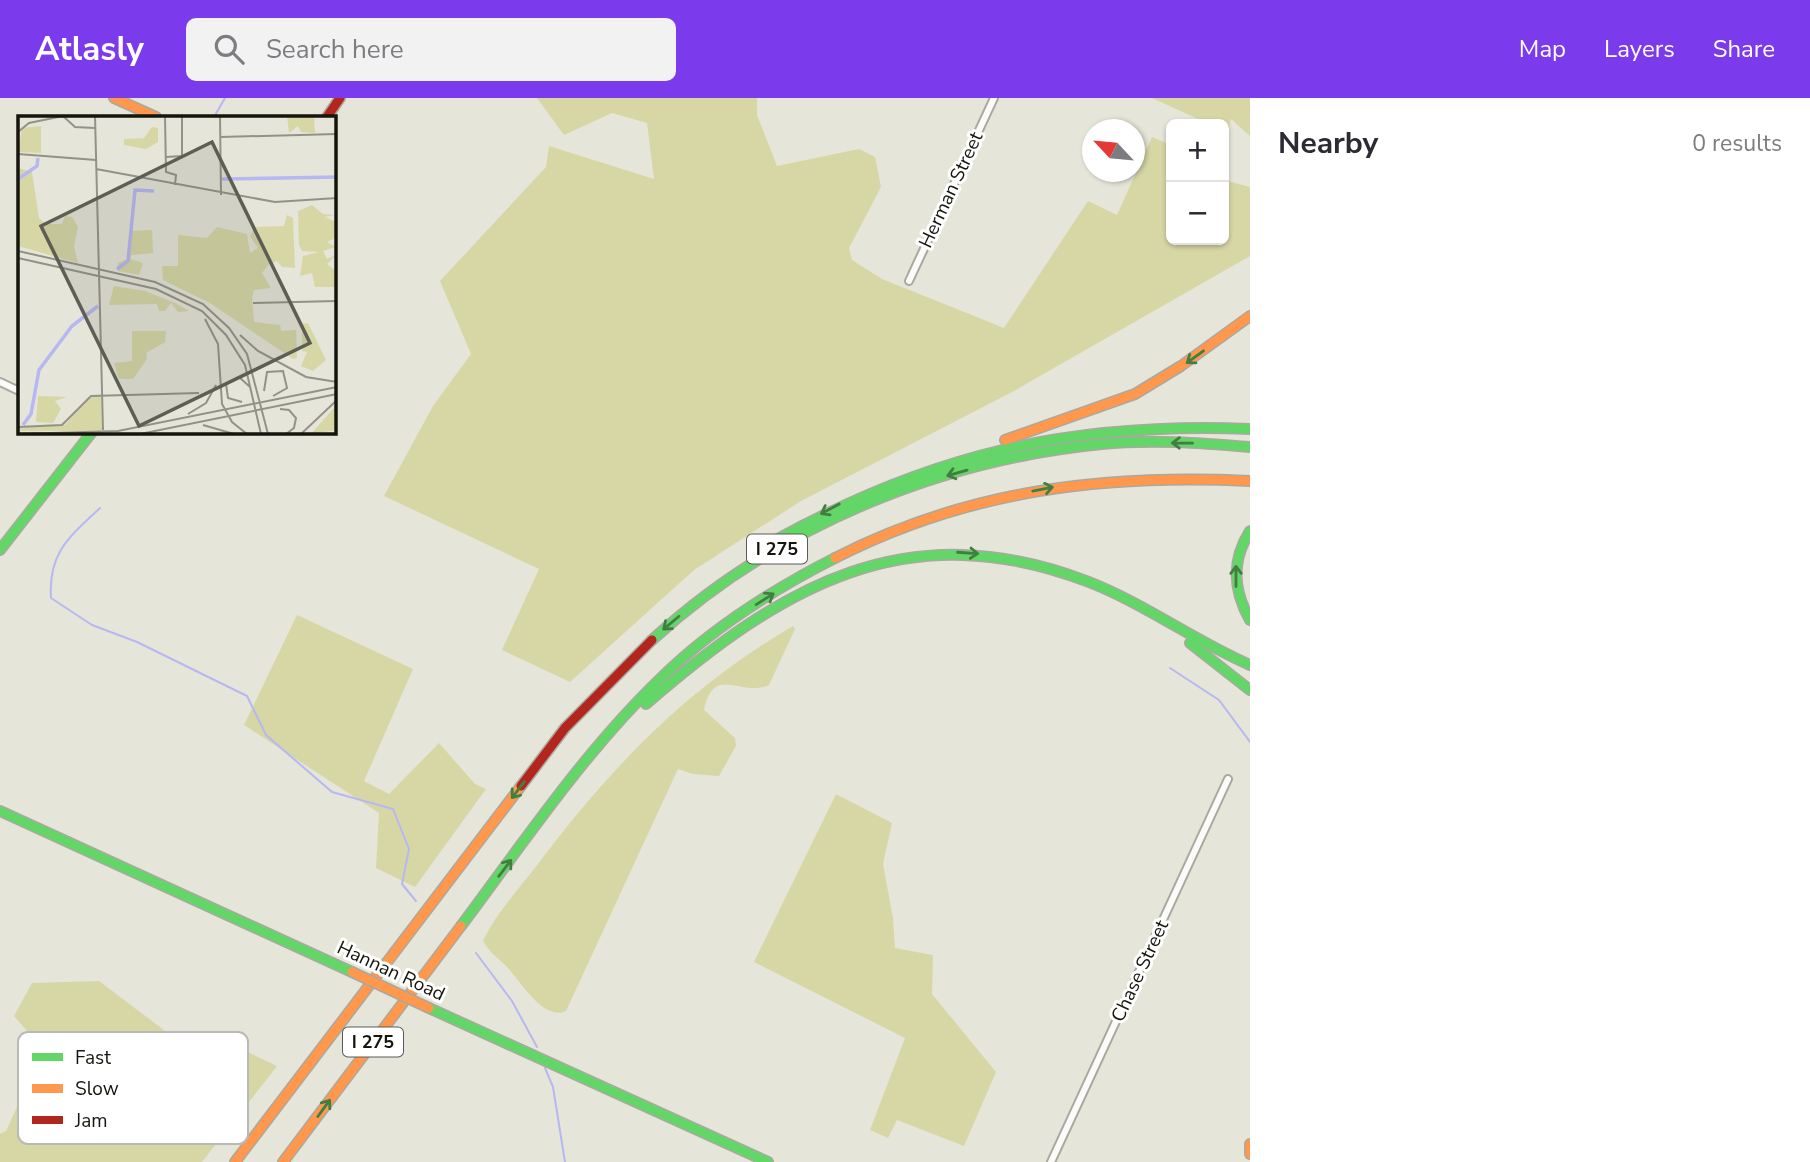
<!DOCTYPE html>
<meta charset="utf-8">
<style>
body{margin:0;font-family:"Nunito Sans",sans-serif;background:#f2f2f3;color:#2b2b33}
.controls{position:absolute;right:21px;top:21px;display:grid;overflow:hidden;border-radius:10px;box-shadow:0 2px 5px #0004}
.controls button{width:63px;height:63px;display:grid;place-items:center;padding:0;border:0;border-bottom:2px solid #e1e1e2;background:#fff;color:#2b2b33;font:35px sans-serif}
.compass{position:absolute;left:1082px;top:21px;width:63px;height:63px;border-radius:50%;background:#fff;box-shadow:0 2px 5px #0004;rotate:296deg}
.list{margin:0;padding:0;list-style:none}
h2{display:flex;justify-content:space-between;align-items:center;height:91px;margin:0;padding:0 28px;font-size:30px}
h2 small{font-size:23px;font-weight:400;color:#7c7c81}
.icon{flex:none;width:38px;height:38px;fill:none;stroke:currentColor;stroke-width:2;stroke-linecap:round;stroke-linejoin:round}
.map{position:relative;flex:none;width:1250px;height:1064px;overflow:hidden}
header{display:flex;align-items:center;gap:42px;box-sizing:border-box;height:98px;padding:0 35px;background:#7c3aed;color:#fff}
header strong{font-size:33px}
nav{display:flex;gap:38px;margin-inline-start:auto;font-size:24px}
.search{width:490px;height:63px;background:#f2f2f3;display:flex;align-items:center;gap:18px;box-sizing:border-box;padding:0 24px;border-radius:10px;color:#7c7c81;font-size:26px}
main{display:flex}
aside{flex:1;background:#fff}
.map>svg:first-child{display:block}
.green{fill:#d7d7a6}
.lines{fill:none;stroke-linecap:round;stroke-linejoin:round}
.stream{stroke:#b7b8f2;stroke-width:2}
.street-casing{stroke:#a9a9a0;stroke-width:10}
.fast-casing{stroke:#a9a9a0;stroke-width:12}
.slow-casing{stroke:#a9a9a0;stroke-width:12}
.jam-casing{stroke:#a9a9a0;stroke-width:12}
.street{stroke:#fbfbf9;stroke-width:6}
.fast{stroke:#63d668;stroke-width:9}
.slow{stroke:#ff974d;stroke-width:9}
.jam{stroke:#b3261e;stroke-width:9}
.slow-bridge-casing{stroke:#a9a9a0;stroke-width:12;stroke-linecap:butt}
.slow-bridge{stroke:#ff974d;stroke-width:9}
.oneway{stroke:#407f3f}
.labels{text-anchor:middle;dominant-baseline:central;stroke-width:6;stroke-linejoin:round;paint-order:stroke}
.shield{fill:#fff;stroke:#5b5b56;stroke-width:2}
.shield-label{font-size:18px;font-weight:bold;fill:#15150d}
.street-label{font-size:19px;fill:#15150d;stroke:#fff}
.inset-river{fill:none;stroke:#b7b8f2;stroke-width:3.5}
.inset-road{fill:none;stroke:#929287;stroke-width:2}
.view{fill:#5e5e54;fill-opacity:0.15;stroke:#5e5e54;stroke-width:3.5}
.inset-edge{fill:none;stroke:#15150d;stroke-width:3.5}
.key{fill:#fff;stroke:#b9b9b6;stroke-width:2}
.key-label{font-size:19px;fill:#15150d}
</style>
<header>
<strong>Atlasly</strong>
<div class="search"><svg class="icon" aria-label="search" viewBox="0 0 24 24"><circle cx="10" cy="10" r="6"/><path d="M15 15l6 6"/></svg>Search here</div>
<nav><a>Map</a><a>Layers</a><a>Share</a></nav>
</header>
<main>
<div class="map">
<svg width="1250" height="1064" viewBox="0 0 1250 1064">
<rect width="100%" height="100%" fill="#e5e5d9"/>
<g class="green">
<polygon points="537,0 757,0 757,17 777,68 859,51 875,59 881,89 849,150 852,162 882,181 1004,230 1088,103 1117,117 1152,39 1171,47 1171,142 1224,142 1224,82 1250,89 1250,158 1014,293 801,403 694,472 570,584 502,552 539,471 384,398 433,308 471,256 440,183 546,69 549,48 654,81 647,25 612,15 564,37"/>
<polygon points="1152,0 1250,0 1250,38 1231,21 1228,35 1224,33 1224,26 1209,26"/>
<polygon points="297,517 413,571 364,683 389,696 439,645 475,686 486,691 415,789 376,770 379,715 244,627"/>
<path d="M 793,528 L 795,531 L 769,587 C 741,600 714,565 704,612 L 735,640 L 736,648 L 719,678 L 693,676 L 678,671 L 566,913 C 543,924 520,882 506,868 C 497,859 489,854 483,843 C 497,814 518,792 538,766 C 611,669 687,590 793,528 Z"/>
<polygon points="836,696 892,725 883,766 893,820 895,850 933,857 932,896 996,974 964,1048 897,1022 888,1040 870,1032 905,940 754,864"/>
<polygon points="99,883 185,948 209,936 277,968 202,1064 0,1064 0,1036 6,1033 43,951 14,918 32,885"/>
</g>
<g class="lines">
<g class="stream">
<polyline points="214,19 225,0"/>
<path d="M 100,410 C 69,439 48,455 51,500 L 92,527 L 137,544 L 247,598 L 266,637 L 332,694 L 393,711 L 409,751 L 402,786 L 416,803"/>
<polyline points="1170,570 1219,602 1250,644"/>
<polyline points="476,855 512,903 537,949"/>
<polyline points="545,970 553,989 565,1064"/>
</g>
<g class="street-casing">
<g id="street">
<polyline points="909,183 994,0"/>
<polyline points="0,284 19,293"/>
<polyline points="1051,1064 1228,681"/>
</g>
</g>
<g class="fast-casing">
<g id="fast">
<path d="M 1250,433 C 1231,463 1233,492 1250,522"/>
<path d="M 774,443 C 932,356 1070,324 1250,331"/>
<polyline points="0,452 92,334"/>
<path d="M 652,542 C 774,430 937,362 1102,346 C 1151,341 1201,345 1250,349"/>
<polyline points="1190,545 1250,592"/>
<path d="M 646,606 C 782,488 907,414 1089,484 C 1145,506 1195,543 1250,567"/>
<polyline points="0,713 352,874"/>
<path d="M 461,828 C 524,744 584,654 661,580 C 711,531 772,492 835,460"/>
<polyline points="429,910 768,1064"/>
</g>
</g>
<g class="slow-casing">
<g id="slow">
<polyline points="114,0 156,19"/>
<polyline points="1005,342 1135,296 1181,268 1250,218"/>
<path d="M 835,460 C 968,392 1103,376 1250,383"/>
<polyline points="1250,1046 1250,1056"/>
<polyline points="235,1064 521,688"/>
<polyline points="283,1064 461,828"/>
</g>
</g>
<g class="jam-casing">
<g id="jam">
<polyline points="327,19 340,0"/>
<polyline points="521,688 565,630 652,542"/>
</g>
</g>
<use href="#street" class="street"/>
<use href="#fast" class="fast"/>
<use href="#slow" class="slow"/>
<use href="#jam" class="jam"/>
<g class="slow-bridge-casing">
<polyline id="slow-bridge" points="352,874 429,910"/>
</g>
<use href="#slow-bridge" class="slow-bridge"/>
</g>
<defs><path id="oneway-shaft" d="M-6 0H5M1.5-3L5.5 0L1.5 3" fill="none" stroke-width="1.6" stroke-linecap="round" stroke-linejoin="round" transform="scale(1.75)"/></defs>
<g class="oneway">
<use href="#oneway-shaft" transform="translate(1195 259) rotate(144)"/>
<use href="#oneway-shaft" transform="translate(1182 345) rotate(-179)"/>
<use href="#oneway-shaft" transform="translate(957 375) rotate(164)"/>
<use href="#oneway-shaft" transform="translate(1043 391) rotate(-11)"/>
<use href="#oneway-shaft" transform="translate(830 411) rotate(152)"/>
<use href="#oneway-shaft" transform="translate(968 455) rotate(4)"/>
<use href="#oneway-shaft" transform="translate(1236 478) rotate(-90)"/>
<use href="#oneway-shaft" transform="translate(765 501) rotate(-32)"/>
<use href="#oneway-shaft" transform="translate(671 525) rotate(140)"/>
<use href="#oneway-shaft" transform="translate(518 692) rotate(127)"/>
<use href="#oneway-shaft" transform="translate(505 770) rotate(-53)"/>
<use href="#oneway-shaft" transform="translate(324 1010) rotate(-54)"/>
</g>
<g class="labels">
<g class="shield">
<rect x="747" y="436.5" width="60" height="29" rx="5"/>
<rect x="343" y="929.5" width="60" height="29" rx="5"/>
</g>
<g class="shield-label">
<text x="777" y="451">I 275</text>
<text x="373" y="944">I 275</text>
</g>
<g class="street-label">
<text transform="translate(951 92) rotate(-65)">Herman Street</text>
<text transform="translate(391 873) rotate(25)">Hannan Road</text>
<text transform="translate(1140 873) rotate(-65)">Chase Street</text>
</g>
</g>
<g transform="translate(18 18)">
<rect width="318" height="318" fill="#e5e5d9"/>
<path d="M 269,0 L 296,0 L 297,17 L 283,16 L 280,10 L 271,17 ZM 23,10 L 23,37 L 0,36 L 4,12 ZM 134,11 L 140,12 L 140,26 L 128,33 L 106,29 L 106,23 L 126,22 ZM 0,52 L 14,56 L 21,102 L 28,108 L 44,108 L 47,100 L 54,101 L 60,111 L 56,130 L 60,147 L 0,130 ZM 294,89 L 305,98 L 317,99 L 307,101 L 318,106 L 318,122 L 309,126 L 318,131 L 305,135 L 309,143 L 318,139 L 309,148 L 318,155 L 318,171 L 297,171 L 294,157 L 282,160 L 285,140 L 301,136 L 284,135 L 281,129 L 280,95 ZM 269,99 L 275,102 L 277,152 L 264,151 L 259,145 L 250,149 L 244,157 L 253,172 L 236,174 L 234,182 L 236,206 L 262,209 L 263,215 L 278,214 L 279,242 L 275,243 L 192,187 L 145,164 L 144,150 L 160,150 L 160,119 L 189,122 L 199,111 L 229,118 L 232,137 L 240,132 L 232,120 L 237,111 L 266,110 ZM 134,114 L 135,137 L 113,139 L 113,143 L 125,147 L 121,159 L 100,155 L 100,147 L 109,143 L 112,115 ZM 96,170 L 127,175 L 157,187 L 171,195 L 160,196 L 153,187 L 147,195 L 141,195 L 139,188 L 91,189 ZM 290,207 L 308,244 L 295,255 L 283,250 L 289,236 L 284,235 L 284,208 ZM 114,215 L 148,215 L 147,226 L 128,237 L 129,243 L 115,263 L 101,263 L 96,247 L 114,245 ZM 20,280 L 49,281 L 37,285 L 43,293 L 35,307 L 18,306 ZM 83,280 L 84,315 L 0,315 L 0,312 L 47,309 L 69,282 ZM 318,290 L 318,314 L 293,318 L 314,294 Z" fill="#d7d7a6"/>
<path class="inset-river" d="M 0,63 L 19,50 L 20,42M 204,63 L 319,61M 99,153 L 110,145 L 117,74 L 136,75M 5,309 L 13,298 L 21,254 L 54,210 L 80,190"/>
<path class="inset-road" d="M 77,0 L 85,314M 147,0 L 148,56 L 158,59 L 157,69M 202,0 L 203,79M 0,16 L 11,7 L 45,0 L 57,11 L 77,12M 202,21 L 319,18M 0,38 L 78,44M 148,41 L 164,40 L 164,0M 78,53 L 257,86 L 319,82M 0,135 L 137,166 L 185,188 L 211,212 L 229,238 L 250,318M 0,142 L 138,173 L 184,195 L 208,219 L 227,249 L 243,318M 235,187 L 319,185M 187,203 L 200,228 L 204,288 L 214,306 L 229,318M 222,219 L 240,235 L 288,261 L 319,266M 246,275 L 249,256 L 265,255 L 269,272 L 255,280M 224,286 L 210,282 L 208,268 L 221,261 L 232,271M 262,293 L 271,294 L 278,302 L 276,312 L 268,318M 170,298 L 188,287 L 198,269M 185,309 L 216,318M 0,311 L 44,309 L 73,280 L 181,277M 0,318 L 100,315 L 319,271M 122,318 L 319,278M 283,318 L 319,284"/>
<path class="view" d="M 194,26 L 292,227 L 121,310 L 23,110 Z"/>
<rect width="318" height="318" class="inset-edge"/>
</g>
<rect x="18" y="934" width="230" height="112" rx="10" class="key"/>
<rect x="32" y="955" width="31" height="8" fill="#63d668"/>
<rect x="32" y="986" width="31" height="9" fill="#ff974d"/>
<rect x="32" y="1018" width="31" height="8" fill="#b3261e"/>
<g class="key-label">
<text x="75" y="966">Fast</text>
<text x="75" y="997">Slow</text>
<text x="75" y="1029">Jam</text>
</g>
</svg>
<div class="controls">
<button>+</button>
<button>−</button>
</div>
<svg class="compass" viewBox="-18 -18 36 36"><path d="M0-13l5 13h-10z" fill="#e53935"/><path d="M0 13l5-13h-10z" fill="#7c7c81"/></svg>
</div>
<aside>
<h2>Nearby<small>0 results</small></h2>
<ul class="list">
</ul>
</aside>
</main>
